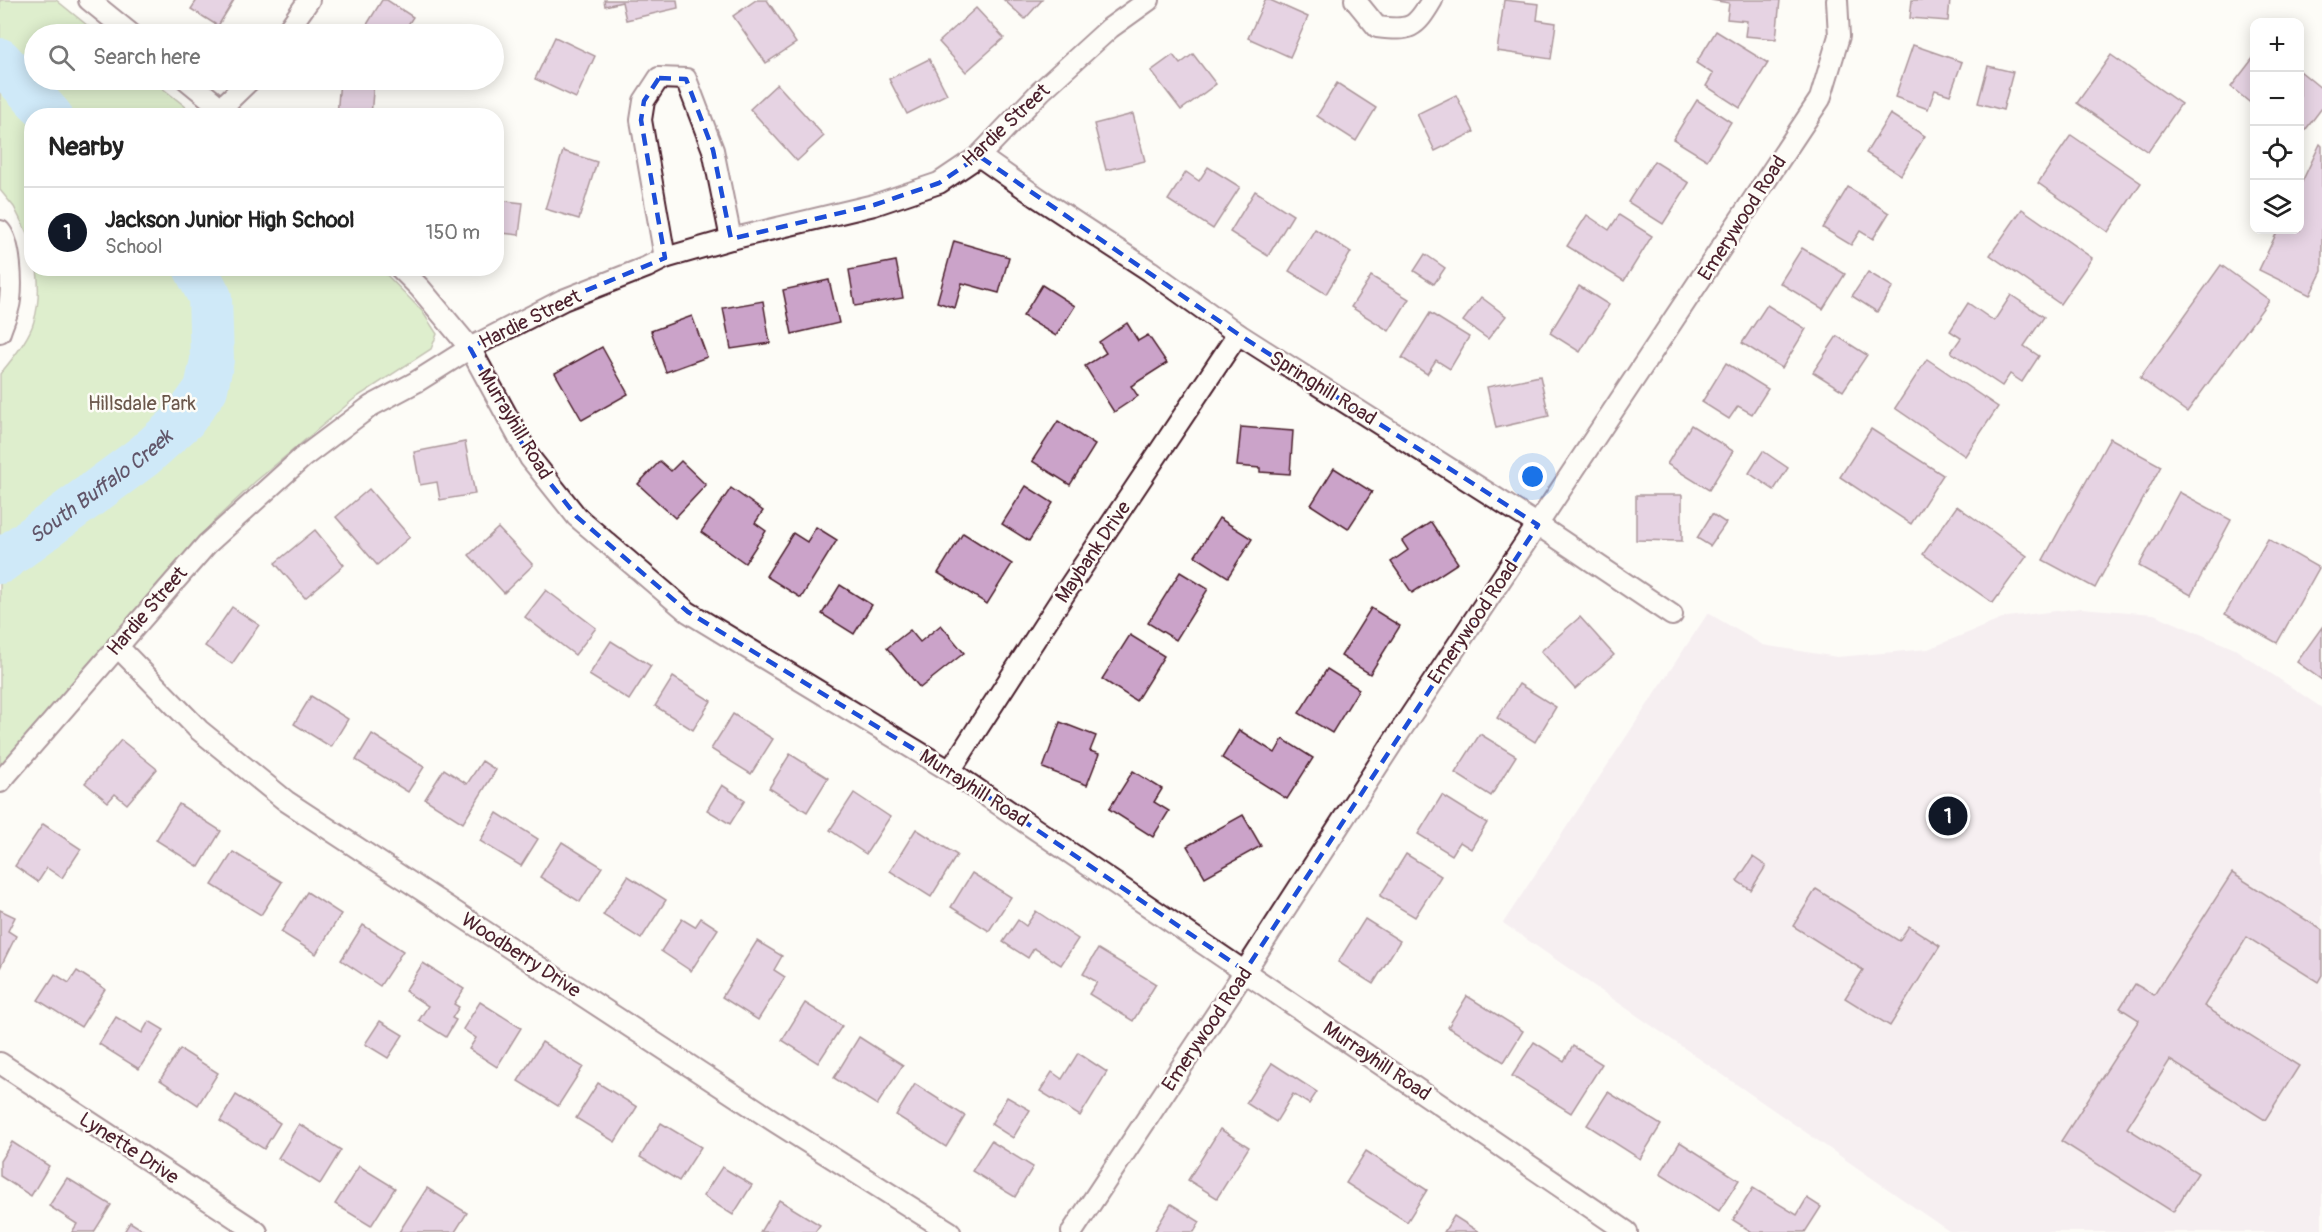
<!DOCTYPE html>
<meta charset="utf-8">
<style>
body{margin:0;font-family:Pangolin,sans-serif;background:#f2f2f2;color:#222}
.controls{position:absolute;right:18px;top:18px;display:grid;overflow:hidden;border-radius:12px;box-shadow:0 3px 15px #0003}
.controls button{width:54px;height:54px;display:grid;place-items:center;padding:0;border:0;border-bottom:2px solid #e0e0e0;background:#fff;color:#222;font:30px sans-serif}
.you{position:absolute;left:1533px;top:477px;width:21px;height:21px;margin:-15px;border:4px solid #fff;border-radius:50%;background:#1a73e8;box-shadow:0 0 0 9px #1a73e833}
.badge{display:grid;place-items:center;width:39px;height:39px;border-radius:50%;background:#111827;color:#fff;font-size:20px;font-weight:700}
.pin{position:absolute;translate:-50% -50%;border:3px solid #fff;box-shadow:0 2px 6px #0006}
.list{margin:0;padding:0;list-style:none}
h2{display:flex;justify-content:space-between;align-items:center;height:78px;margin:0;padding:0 24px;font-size:26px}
h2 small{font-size:20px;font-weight:400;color:#767676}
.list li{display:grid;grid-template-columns:39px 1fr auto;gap:18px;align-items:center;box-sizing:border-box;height:90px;padding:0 24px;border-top:2px solid #e0e0e0}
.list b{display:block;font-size:22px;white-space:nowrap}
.list p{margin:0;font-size:20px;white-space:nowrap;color:#767676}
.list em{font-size:20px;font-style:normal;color:#767676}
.icon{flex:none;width:33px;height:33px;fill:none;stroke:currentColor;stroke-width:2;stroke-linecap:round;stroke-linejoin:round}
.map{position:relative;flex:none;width:2322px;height:1232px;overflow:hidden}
.search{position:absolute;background:#fff;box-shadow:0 3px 15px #0003;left:24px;top:24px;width:480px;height:66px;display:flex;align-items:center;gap:15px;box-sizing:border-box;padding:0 21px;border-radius:33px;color:#767676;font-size:22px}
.panel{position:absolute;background:#fff;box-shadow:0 3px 15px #0003;left:24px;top:108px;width:480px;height:168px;border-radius:24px}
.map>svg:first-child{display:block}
.built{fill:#eee1e9}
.green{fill:#b8de9a;stroke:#817e62;stroke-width:1.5}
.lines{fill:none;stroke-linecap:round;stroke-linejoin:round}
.river{stroke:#98d3f9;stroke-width:44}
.building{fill:#cba3c9;stroke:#4a1f2b;stroke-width:1.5}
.street-casing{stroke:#4a1f2b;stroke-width:24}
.street{stroke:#fdfcf7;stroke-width:20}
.marked{fill:none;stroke:#1d4ed8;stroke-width:4.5;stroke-dasharray:12 8;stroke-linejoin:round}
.labels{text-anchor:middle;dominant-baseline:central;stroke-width:5;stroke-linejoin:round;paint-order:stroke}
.street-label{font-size:20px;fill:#4a1f2b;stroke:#fdfcf7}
.park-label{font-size:20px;fill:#6b584c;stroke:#fdfcf7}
.water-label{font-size:21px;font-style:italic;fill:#615569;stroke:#fdfcf7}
</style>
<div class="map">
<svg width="2322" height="1232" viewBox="0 0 2322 1232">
<rect width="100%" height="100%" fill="#fdfcf7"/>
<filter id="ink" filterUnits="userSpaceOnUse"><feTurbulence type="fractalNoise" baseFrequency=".0167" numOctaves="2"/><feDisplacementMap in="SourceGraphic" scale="12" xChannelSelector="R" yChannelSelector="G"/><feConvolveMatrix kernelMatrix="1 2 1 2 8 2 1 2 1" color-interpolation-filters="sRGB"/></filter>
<g filter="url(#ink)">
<polygon class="built" points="2081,608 2154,614 2235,649 2322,708 2322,1232 1950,1232 1503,923 1708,613 1763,645 1837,657 1928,649 2007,617"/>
<g class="green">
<polygon points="0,0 56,0 98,34 34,34 34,80 152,80 196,115 32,116 31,241 14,207 0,190"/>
<path d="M 37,269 L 381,269 L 422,311 L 437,334 L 431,349 L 354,399 L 256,481 L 214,521 L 0,766 L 0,374 C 11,361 30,337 34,321 C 39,305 39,285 37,269 Z"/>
</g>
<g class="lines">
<g class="river">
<polyline points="0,60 51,116"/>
<path id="s1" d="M 0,562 L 144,456 L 184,420 L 206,389 L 212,360 L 210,297 L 195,268"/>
</g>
</g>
<g class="building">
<polygon points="197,0 234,0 218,26 191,9"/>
<polygon points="382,0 387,0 413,17 402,34 369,34 363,31"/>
<polygon points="604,0 677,0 678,8 626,20 622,2 605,6"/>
<polygon points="756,0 767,0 796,43 766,63 733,16"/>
<polygon points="1004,0 1042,0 1025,19"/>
<polygon points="1265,0 1270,0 1308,17 1290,57 1248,38"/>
<polygon points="1504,0 1539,4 1537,20 1556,23 1551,59 1497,51"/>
<polygon points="1711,0 1780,0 1776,39 1745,36 1747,21 1727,19 1729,3"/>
<polygon points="1912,0 1950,0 1948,21 1910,18"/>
<polygon points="976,8 1004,38 966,72 939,42"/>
<polygon points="1716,31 1768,63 1740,108 1706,86 1713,74 1696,63"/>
<polygon points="555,37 595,56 576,98 535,79"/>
<polygon points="1913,45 1962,62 1950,95 1935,90 1928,109 1895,97"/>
<polygon points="1193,54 1216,84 1181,110 1151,71 1173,55 1180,64"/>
<polygon points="2111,55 2181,104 2148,152 2077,103"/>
<polygon points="2254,57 2254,106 2231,87"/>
<polygon points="929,59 947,94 907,114 889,79"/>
<polygon points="1988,66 2013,72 2003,110 1978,103"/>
<polygon points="2300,71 2322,89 2322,108 2300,137"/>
<polygon points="340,80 374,80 371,116 337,116"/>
<polygon points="1337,83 1376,108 1356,141 1317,116"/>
<polygon points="777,84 824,136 797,161 750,109"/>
<polygon points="1456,95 1474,132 1435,151 1417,114"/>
<polygon points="1697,100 1731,122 1707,160 1673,139"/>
<polygon points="1133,114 1145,161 1106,170 1094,124"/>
<polygon points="1890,114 1925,136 1901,175 1866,153"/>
<polygon points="2071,135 2141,183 2108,232 2038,183"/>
<polygon points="2320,144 2322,146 2322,271 2310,295 2259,270 2278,230 2300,230 2300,186"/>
<polygon points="563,151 597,162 579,219 545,209"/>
<polygon points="1654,161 1689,183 1663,224 1628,202"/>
<polygon points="1208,167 1240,187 1213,229 1168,200 1186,172 1199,181"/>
<polygon points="1848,187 1889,213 1873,239 1860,231 1851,245 1823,228"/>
<polygon points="1255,191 1293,215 1268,256 1230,232"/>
<polygon points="496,200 523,203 519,235 502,233 500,249 496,249"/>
<polygon points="2022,209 2092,258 2060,304 1990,255"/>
<polygon points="1587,215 1609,230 1619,215 1652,236 1624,281 1567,246"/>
<polygon points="1315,229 1351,252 1326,294 1289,271"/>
<polygon points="954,241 1009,257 999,293 962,283 955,308 937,302"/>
<polygon points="1802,248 1845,274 1823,309 1780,283"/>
<polygon points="1425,254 1445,268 1434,284 1414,271"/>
<polygon points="896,261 903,298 855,306 849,270"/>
<polygon points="2221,265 2269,300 2187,412 2140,378"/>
<polygon points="1868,272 1893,287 1877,312 1852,296"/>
<polygon points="1371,276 1409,299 1389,331 1351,307"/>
<polygon points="829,280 839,323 792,334 783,290"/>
<polygon points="1042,285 1075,306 1056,336 1023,316"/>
<polygon points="1579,286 1609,305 1580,352 1550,333"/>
<polygon points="2011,295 2044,317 2024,346 2039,356 2022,382 2010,374 2002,386 1951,352 1961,338 1950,331 1968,303 1994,321"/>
<polygon points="1481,297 1506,316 1488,339 1463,321"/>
<polygon points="763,301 770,343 731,349 723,308"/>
<polygon points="1767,305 1806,329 1782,368 1742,343"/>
<polygon points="1430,313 1469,337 1450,369 1436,360 1427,374 1402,358"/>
<polygon points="692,316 707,357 666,372 651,331"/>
<polygon points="1127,323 1138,341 1148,335 1167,363 1131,386 1138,396 1114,412 1085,366 1106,353 1099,342"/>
<polygon points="1837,336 1867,355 1843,391 1813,372"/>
<polygon points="602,347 628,394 582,420 555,373"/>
<polygon points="1927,359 1998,407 1965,456 1895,408"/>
<polygon points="1726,363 1768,389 1752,414 1738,406 1729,419 1702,402"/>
<polygon points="1540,376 1549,416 1496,428 1487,387"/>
<polygon points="1058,421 1095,445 1070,485 1032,461"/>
<polygon points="1691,425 1733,451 1709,490 1667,464"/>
<polygon points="1241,427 1293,431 1290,474 1260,472 1260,468 1237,466"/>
<polygon points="1871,429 1943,475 1911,524 1840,477"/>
<polygon points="2110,438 2161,466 2095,588 2043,560"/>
<polygon points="465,442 475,494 440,500 437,482 420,485 414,452"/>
<polygon points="1763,451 1788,468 1774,490 1749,473"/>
<polygon points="660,461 671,471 681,461 706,485 675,518 638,484"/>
<polygon points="1334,468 1372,492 1348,529 1311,505"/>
<polygon points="1026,486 1053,503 1029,541 1002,524"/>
<polygon points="731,488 763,511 755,523 766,531 745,563 701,532"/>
<polygon points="369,489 410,537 377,565 336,517"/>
<polygon points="2179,492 2231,520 2191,595 2139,566"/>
<polygon points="1636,495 1682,495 1682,541 1636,540"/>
<polygon points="1957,506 2027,556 1993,603 1923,554"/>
<polygon points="1712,514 1726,523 1710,546 1697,538"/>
<polygon points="1219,518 1252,539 1228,577 1195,556"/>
<polygon points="1431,522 1458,563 1412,593 1391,562 1408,550 1402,541"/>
<polygon points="816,527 837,540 801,598 766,576 793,533 807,542"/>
<polygon points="498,528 533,565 504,593 469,555"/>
<polygon points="315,530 344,565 305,598 275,563"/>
<polygon points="963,533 1012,564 987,604 938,573"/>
<polygon points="2268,539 2319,568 2277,643 2225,614"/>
<polygon points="1180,572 1208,589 1176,640 1148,623"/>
<polygon points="840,585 872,605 854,634 822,614"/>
<polygon points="546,590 596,628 575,655 525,617"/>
<polygon points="232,607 259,625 232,664 205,646"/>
<polygon points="1371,608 1400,626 1370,674 1341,656"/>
<polygon points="1580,617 1614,655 1575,689 1541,651"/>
<polygon points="941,625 964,653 920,688 887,648 910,630 920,642"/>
<polygon points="2322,627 2322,680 2297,662"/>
<polygon points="1130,635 1164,656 1136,701 1102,679"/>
<polygon points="611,641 651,666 629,700 589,675"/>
<polygon points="1327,669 1359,689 1332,733 1299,713"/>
<polygon points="673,677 711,701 693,730 655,706"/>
<polygon points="1519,684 1556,707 1535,742 1497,718"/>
<polygon points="311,696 348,719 331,747 294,724"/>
<polygon points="733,714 773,739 751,774 711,749"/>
<polygon points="1060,722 1096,736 1090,751 1099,754 1087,785 1043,768"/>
<polygon points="1239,730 1275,753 1283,739 1313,758 1287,799 1222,758"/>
<polygon points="372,734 424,767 408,792 356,760"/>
<polygon points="1480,734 1516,756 1491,796 1455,773"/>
<polygon points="121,740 157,769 127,804 115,794 108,802 85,783"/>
<polygon points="790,754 828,778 807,812 769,788"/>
<polygon points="482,761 496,770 463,823 425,799 444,769 467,784"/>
<polygon points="1133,771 1162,789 1154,802 1169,811 1153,837 1109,809"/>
<polygon points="722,785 745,800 730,824 707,810"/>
<polygon points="854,793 890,817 866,854 830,830"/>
<polygon points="1442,795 1487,823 1471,849 1460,842 1452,855 1418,834"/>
<polygon points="179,804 221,831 199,867 156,840"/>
<polygon points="497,813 538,839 521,866 480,841"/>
<polygon points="1243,815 1261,846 1205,877 1187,846"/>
<polygon points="43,824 81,849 62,878 47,868 38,882 15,866"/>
<polygon points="916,829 957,855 931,897 890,871"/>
<polygon points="562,842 602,867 580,902 540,877"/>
<polygon points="233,852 282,882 261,915 212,885"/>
<polygon points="1406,854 1441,876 1415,917 1380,896"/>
<polygon points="1753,857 1766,866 1751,890 1737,881"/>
<polygon points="972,873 1011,897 989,931 951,907"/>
<polygon points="2232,873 2322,930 2322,975 2318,982 2247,937 2204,1006 2299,1066 2265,1120 2170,1060 2127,1128 2198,1173 2173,1212 2061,1141 2139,1020 2120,1008 2135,984 2154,995"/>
<polygon points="628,876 666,900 641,939 603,915"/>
<polygon points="1816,889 1899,941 1909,926 1940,946 1890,1026 1845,998 1863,970 1793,926"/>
<polygon points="307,892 341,914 316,954 281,932"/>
<polygon points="0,910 15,917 8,931 16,936 0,968"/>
<polygon points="1036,911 1078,939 1061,965 1034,948 1028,958 1003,942 1018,920 1026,926"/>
<polygon points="701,918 718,929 691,971 661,951 682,919 695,927"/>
<polygon points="1365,919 1400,941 1373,984 1338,962"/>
<polygon points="363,925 403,951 380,986 341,960"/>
<polygon points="757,941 782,956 774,970 785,977 758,1020 722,997"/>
<polygon points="1098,949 1156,984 1133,1021 1089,994 1097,982 1083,974"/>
<polygon points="423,963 464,989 454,1004 459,1007 452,1018 456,1020 446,1037 419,1020 428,1006 405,991"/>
<polygon points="77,971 105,989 81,1027 38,1000 55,974 69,983"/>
<polygon points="1467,996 1523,1031 1504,1062 1448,1027"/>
<polygon points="480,1002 521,1028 497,1067 469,1049 476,1038 463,1029"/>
<polygon points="805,1003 842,1026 818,1063 782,1040"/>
<polygon points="116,1017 142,1033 149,1021 164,1030 139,1069 99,1044"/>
<polygon points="380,1021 403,1035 388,1058 365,1044"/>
<polygon points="859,1037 903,1065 877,1105 834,1078"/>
<polygon points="542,1042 583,1067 558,1106 518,1081"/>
<polygon points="1534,1042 1564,1061 1573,1046 1602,1064 1571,1113 1512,1076"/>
<polygon points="180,1049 218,1073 198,1105 160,1080"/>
<polygon points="1078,1053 1107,1072 1080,1116 1040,1091 1052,1072 1062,1079"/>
<polygon points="1272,1063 1317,1092 1309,1104 1293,1094 1276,1122 1246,1103"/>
<polygon points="598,1083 637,1107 615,1142 576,1118"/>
<polygon points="915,1084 965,1116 946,1147 896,1115"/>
<polygon points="1608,1092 1661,1125 1640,1159 1587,1125"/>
<polygon points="236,1095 280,1123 264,1149 220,1121"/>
<polygon points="1007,1097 1030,1110 1013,1138 991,1124"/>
<polygon points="661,1123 701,1147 679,1181 640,1157"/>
<polygon points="299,1124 341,1150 320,1184 278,1158"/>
<polygon points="1220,1129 1249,1147 1217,1198 1188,1180"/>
<polygon points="991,1141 1033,1167 1015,1197 972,1171"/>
<polygon points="12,1142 49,1166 31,1196 0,1176 0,1161"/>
<polygon points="1680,1142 1739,1180 1719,1211 1660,1174"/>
<polygon points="1366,1151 1427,1190 1407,1222 1346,1183"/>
<polygon points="359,1166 395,1188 371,1226 335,1204"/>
<polygon points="722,1167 752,1185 733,1215 703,1196"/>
<polygon points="67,1178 111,1205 94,1232 72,1232 77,1224 49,1206"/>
<polygon points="427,1188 467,1213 455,1232 399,1232"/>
<polygon points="1753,1188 1797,1215 1807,1198 1821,1207 1805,1232 1752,1232 1733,1220"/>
<polygon points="779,1200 820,1225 815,1232 760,1232"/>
<polygon points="1171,1204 1200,1222 1194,1232 1154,1232"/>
<polygon points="1454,1216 1479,1232 1444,1232"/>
<polygon points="130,1222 146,1232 124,1232"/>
</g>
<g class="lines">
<g class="street-casing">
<g id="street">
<polyline points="89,0 131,34"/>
<path d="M 1355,0 L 1377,27 C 1410,31 1415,29 1432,0"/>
<polyline points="285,34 309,0"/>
<polyline points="187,80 231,116"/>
<polyline points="222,107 250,80"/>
<polyline points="979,156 1037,197 1150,271 1238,334 1538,525 1672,615"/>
<path d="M 0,231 C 11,244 12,283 10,300 C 9,311 3,322 0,332"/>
<polyline points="665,258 641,120 644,101 659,78 686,79 713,150 731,239"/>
<polyline points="400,268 420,288 470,348 530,458 577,517 688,612 950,771 1627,1232"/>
<polyline points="117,646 199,730 286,801 777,1123 950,1232"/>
<polyline points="950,771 1065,593 1238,334"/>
<polyline points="0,782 207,544 302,458 371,406 416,382 470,348 563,300 647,267 665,258 731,239 874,205 939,183 979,156 1041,91 1110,28 1149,0"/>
<polyline points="0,1063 257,1232"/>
<polyline points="1072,1232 1245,971 1395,739 1820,99 1839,36 1837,0"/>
</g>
</g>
<use href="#street" class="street"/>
</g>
</g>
<path d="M0 0H2322V1232H0ZM 659,78 L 686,79 L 713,150 L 731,239 L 874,205 L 939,183 L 979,156 L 1238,334 L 1538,525 L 1245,971 L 950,771 L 688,612 L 577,517 L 530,458 L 470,348 L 563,300 L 665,258 L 641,120 L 644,101 Z" fill="#fdfcf7" fill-opacity=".55" fill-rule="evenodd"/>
<path class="marked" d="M 659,78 L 686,79 L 713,150 L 731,239 L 874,205 L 939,183 L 979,156 L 1238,334 L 1538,525 L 1245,971 L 950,771 L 688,612 L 577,517 L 530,458 L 470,348 L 563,300 L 665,258 L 641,120 L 644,101 Z"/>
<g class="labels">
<g class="street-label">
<text transform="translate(1006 125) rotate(-43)">Hardie Street</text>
<text transform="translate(1742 218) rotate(-57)">Emerywood Road</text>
<text transform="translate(530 319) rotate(-26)">Hardie Street</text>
<text transform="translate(1323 388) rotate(32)">Springhill Road</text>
<text transform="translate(515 424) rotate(59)">Murrayhill Road</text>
<text transform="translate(1093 552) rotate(-56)">Maybank Drive</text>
<text transform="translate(147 611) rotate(-49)">Hardie Street</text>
<text transform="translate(1473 622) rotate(-56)">Emerywood Road</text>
<text transform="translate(974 788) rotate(33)">Murrayhill Road</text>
<text transform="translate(521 955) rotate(33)">Woodberry Drive</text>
<text transform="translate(1207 1029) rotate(-56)">Emerywood Road</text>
<text transform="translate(1377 1061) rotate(34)">Murrayhill Road</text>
<text transform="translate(129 1148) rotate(33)">Lynette Drive</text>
</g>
<g class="park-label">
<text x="142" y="403">Hillsdale Park</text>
</g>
<g class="water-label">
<text stroke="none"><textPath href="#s1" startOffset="126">South Buffalo Creek</textPath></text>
</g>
</g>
</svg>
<div class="controls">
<button>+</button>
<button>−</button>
<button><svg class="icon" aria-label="locate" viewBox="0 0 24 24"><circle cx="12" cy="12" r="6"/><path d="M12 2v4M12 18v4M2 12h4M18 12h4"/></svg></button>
<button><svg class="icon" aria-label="layers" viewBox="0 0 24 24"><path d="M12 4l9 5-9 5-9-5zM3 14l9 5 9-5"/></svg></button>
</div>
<div class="you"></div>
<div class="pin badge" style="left:1948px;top:816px">1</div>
<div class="search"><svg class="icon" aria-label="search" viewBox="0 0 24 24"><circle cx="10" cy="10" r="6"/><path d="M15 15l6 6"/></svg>Search here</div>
<section class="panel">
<h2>Nearby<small></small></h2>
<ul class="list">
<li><span class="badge">1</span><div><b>Jackson Junior High School</b><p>School</p></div><em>150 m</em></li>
</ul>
</section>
</div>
